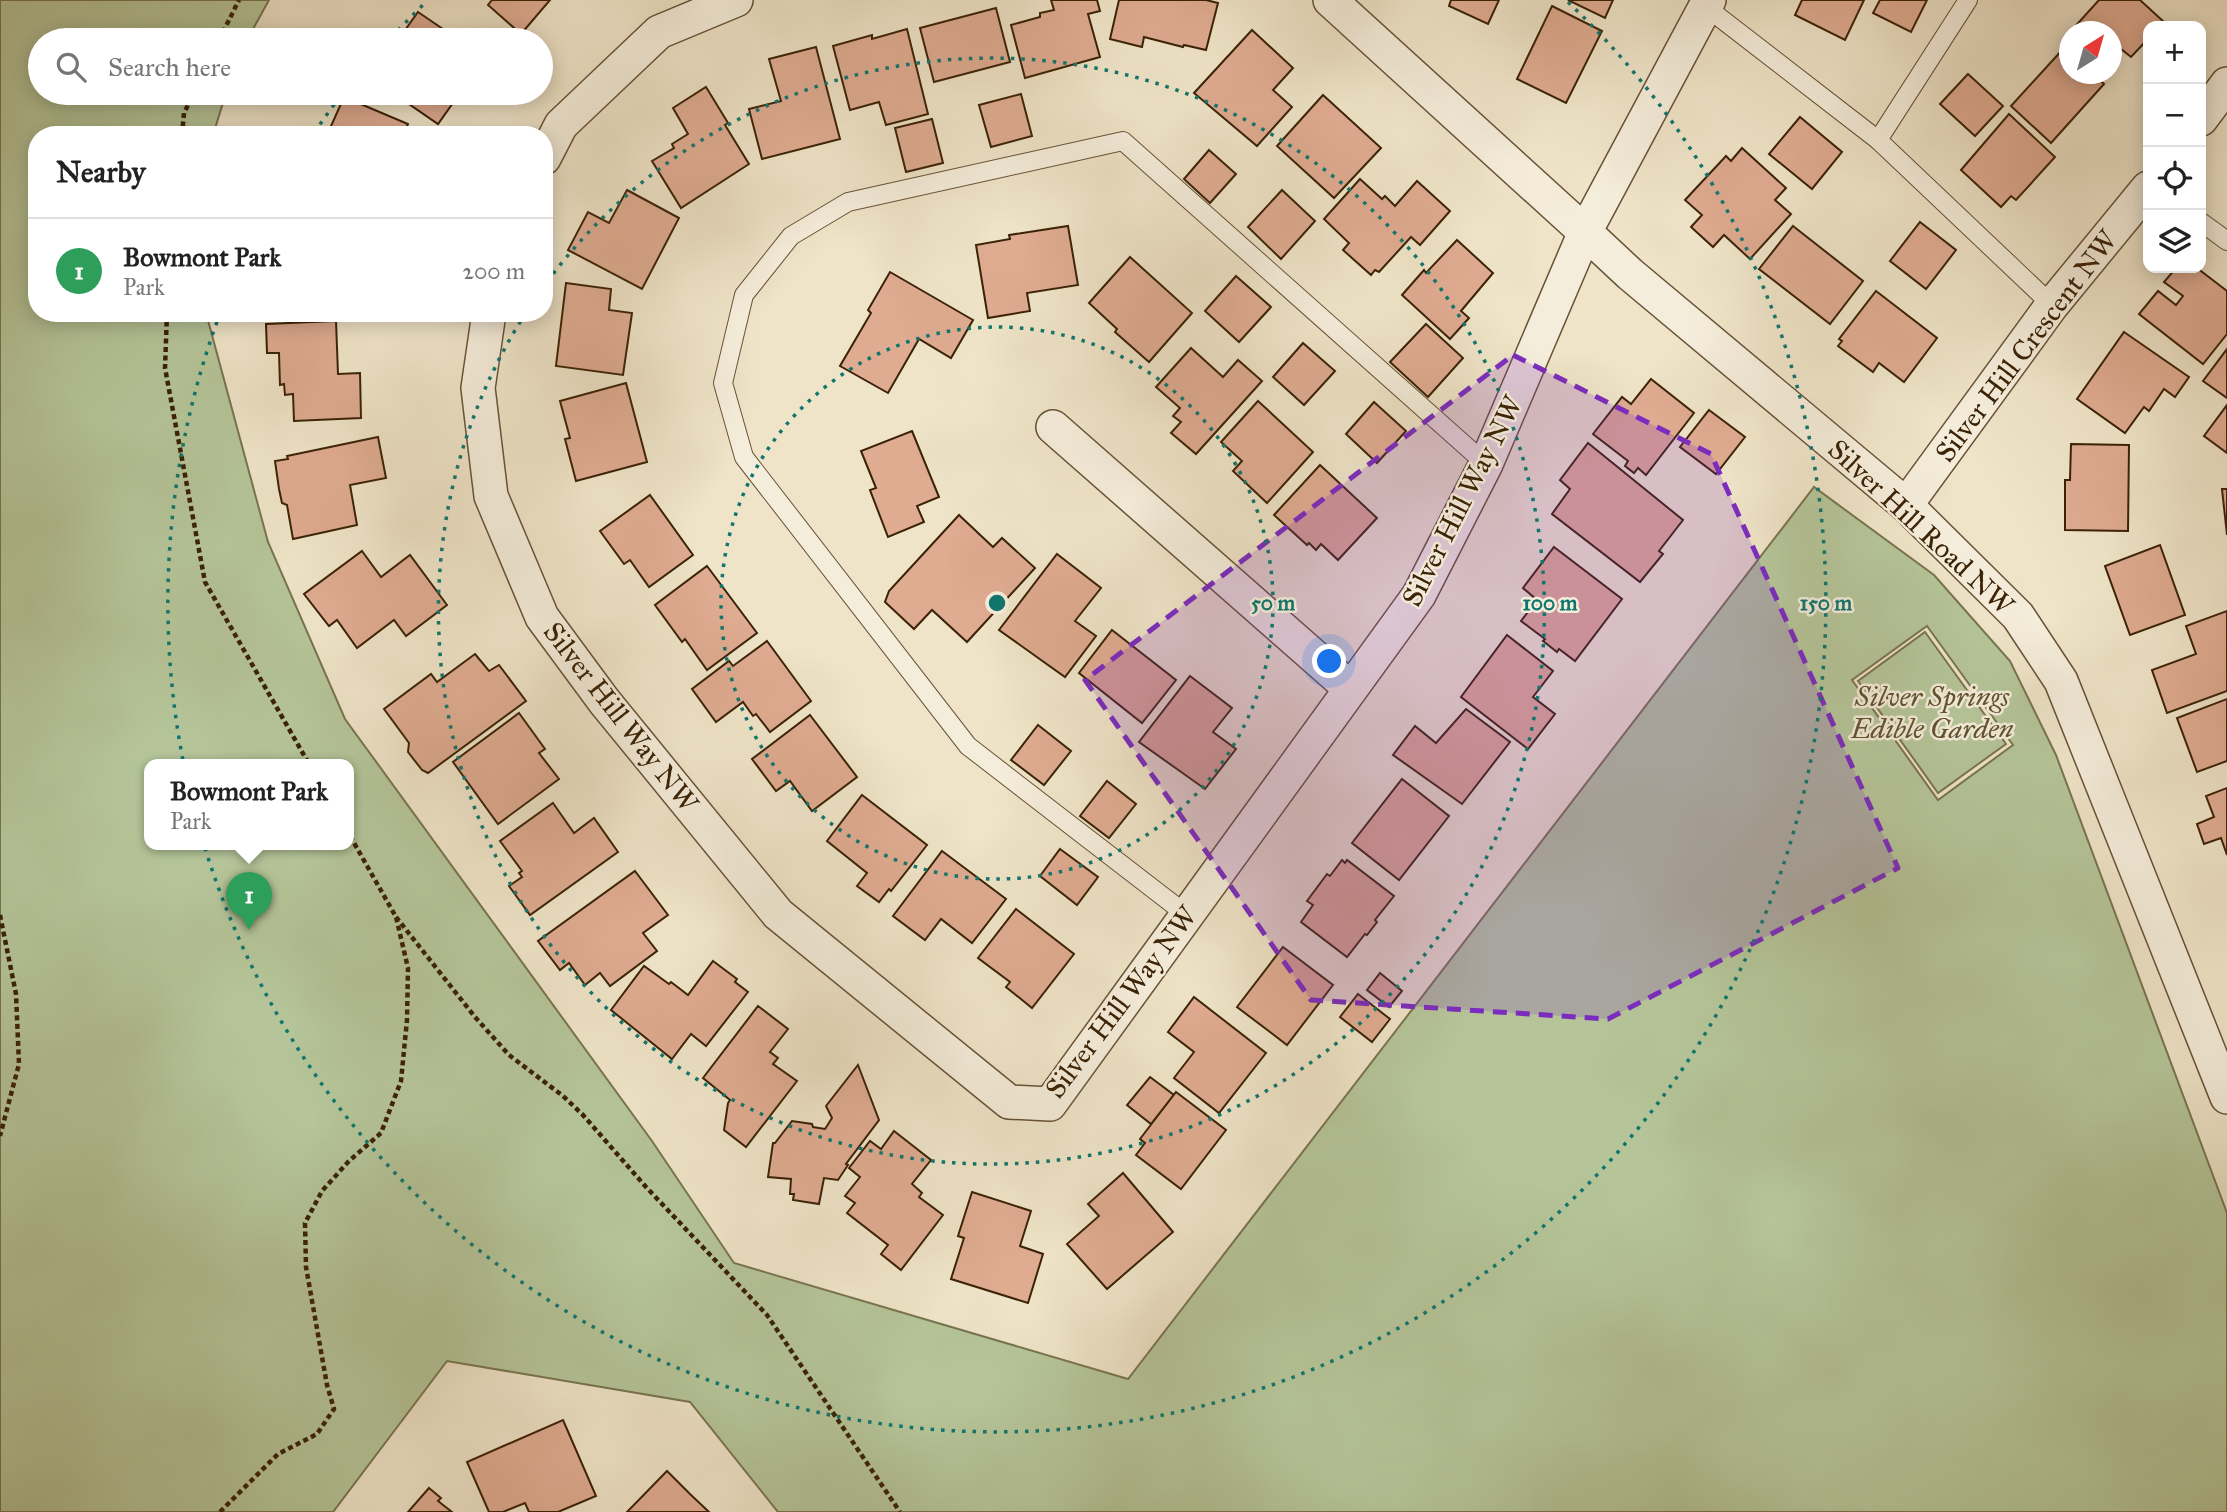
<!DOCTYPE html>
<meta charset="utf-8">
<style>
body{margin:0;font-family:"IM FELL Great Primer",serif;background:#f2f2f2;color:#222}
.controls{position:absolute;right:21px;top:21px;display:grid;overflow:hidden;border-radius:14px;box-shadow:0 4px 18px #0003}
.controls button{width:63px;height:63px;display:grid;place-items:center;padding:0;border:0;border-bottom:2px solid #e0e0e0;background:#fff;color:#222;font:35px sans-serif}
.compass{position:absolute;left:2059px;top:21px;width:63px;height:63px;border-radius:50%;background:#fff;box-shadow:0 4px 18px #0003;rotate:37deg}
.you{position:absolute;left:1330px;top:662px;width:24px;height:24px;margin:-18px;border:5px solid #fff;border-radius:50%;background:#1a73e8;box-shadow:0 0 0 10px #1a73e833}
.badge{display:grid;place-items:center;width:46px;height:46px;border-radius:50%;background:#7c3aed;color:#fff;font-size:23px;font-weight:700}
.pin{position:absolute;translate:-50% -58px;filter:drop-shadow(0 2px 4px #0008)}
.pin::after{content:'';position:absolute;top:37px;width:24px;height:21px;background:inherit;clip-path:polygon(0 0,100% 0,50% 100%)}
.popup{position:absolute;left:144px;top:759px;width:210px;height:91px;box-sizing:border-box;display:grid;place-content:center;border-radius:14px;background:#fff;filter:drop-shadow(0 2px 5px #0005);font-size:23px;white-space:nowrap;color:#767676}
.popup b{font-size:26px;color:#222}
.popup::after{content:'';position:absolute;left:50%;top:100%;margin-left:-14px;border:14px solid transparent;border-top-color:#fff}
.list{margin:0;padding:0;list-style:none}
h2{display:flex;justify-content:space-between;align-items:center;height:91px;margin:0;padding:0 28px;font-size:30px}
h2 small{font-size:23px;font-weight:400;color:#767676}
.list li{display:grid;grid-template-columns:46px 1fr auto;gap:21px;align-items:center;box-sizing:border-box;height:105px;padding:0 28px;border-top:2px solid #e0e0e0}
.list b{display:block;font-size:26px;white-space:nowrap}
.list p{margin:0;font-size:23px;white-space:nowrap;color:#767676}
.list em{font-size:23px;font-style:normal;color:#767676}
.icon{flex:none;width:38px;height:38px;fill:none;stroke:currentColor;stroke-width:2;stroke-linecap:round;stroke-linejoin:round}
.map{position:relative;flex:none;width:2227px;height:1512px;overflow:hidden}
.search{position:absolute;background:#fff;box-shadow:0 4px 18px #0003;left:28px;top:28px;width:525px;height:77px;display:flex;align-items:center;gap:18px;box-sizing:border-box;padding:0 24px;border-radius:38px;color:#767676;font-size:26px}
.panel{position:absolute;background:#fff;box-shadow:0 4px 18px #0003;left:28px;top:126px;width:525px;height:196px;border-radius:28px}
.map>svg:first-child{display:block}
.green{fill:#b5c599;stroke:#787450;stroke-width:2;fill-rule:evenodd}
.building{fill:#dfab91;stroke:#3a2206;stroke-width:2}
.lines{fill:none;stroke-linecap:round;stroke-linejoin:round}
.lane-casing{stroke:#675236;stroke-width:20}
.street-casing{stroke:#675236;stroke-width:36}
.path{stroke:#3a2206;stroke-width:4.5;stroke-dasharray:5 3.5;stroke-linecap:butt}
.lane{stroke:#f5eddb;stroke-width:18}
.street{stroke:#f5eddb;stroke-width:33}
.marked{fill:#7b2cbf;fill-opacity:0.2;stroke:#7b2cbf;stroke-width:5;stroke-dasharray:14 9;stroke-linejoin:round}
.ring{fill:none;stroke:#0f766e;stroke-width:3.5;stroke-dasharray:3.5 7}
.labels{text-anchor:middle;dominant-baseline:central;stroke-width:5;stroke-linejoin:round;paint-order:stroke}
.street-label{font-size:28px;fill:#3a2206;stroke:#f5eddb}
.park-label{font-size:28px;font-style:italic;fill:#5f5332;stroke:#f5eddb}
.centre{fill:#0f766e;stroke:#f5eddb;stroke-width:3.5}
.ring-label{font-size:21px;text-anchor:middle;font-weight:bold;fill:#0f766e;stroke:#f5eddb;stroke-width:5;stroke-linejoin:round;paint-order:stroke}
</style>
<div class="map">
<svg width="2227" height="1512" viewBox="0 0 2227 1512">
<rect width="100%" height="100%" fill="#efe4c8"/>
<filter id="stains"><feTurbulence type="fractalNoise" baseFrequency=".00286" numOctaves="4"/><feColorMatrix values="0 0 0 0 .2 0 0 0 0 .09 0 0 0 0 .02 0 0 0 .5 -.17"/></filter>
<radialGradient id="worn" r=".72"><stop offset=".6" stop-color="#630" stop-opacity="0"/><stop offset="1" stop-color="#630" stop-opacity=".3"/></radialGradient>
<g class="green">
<path d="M 0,0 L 269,0 L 247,40 L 40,40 L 40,93 L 226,93 L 213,135 L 37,135 L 37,313 L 206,313 L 268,542 L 345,719 L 652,1141 L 734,1263 L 1128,1379 L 1814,487 L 1934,575 L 2010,661 L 2056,755 L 2227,1213 L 2227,1512 L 778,1512 L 690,1402 L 447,1361 L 333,1512 L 0,1512 ZM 1927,626 L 2013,745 L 1938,800 L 1852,680 ZM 149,764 L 349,764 L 349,844 L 149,844 Z"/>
<polygon points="1925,632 2006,744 1938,793 1858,681"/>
</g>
<g class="building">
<polygon points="492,0 550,0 521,34 488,5"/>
<polygon points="1051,0 1097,0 1100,11 1088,14 1100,57 1025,78 1011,25 1040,17 1040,13 1054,10"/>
<polygon points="1119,0 1206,0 1218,3 1206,50 1184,45 1183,47 1144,37 1142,47 1110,39"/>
<polygon points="1451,0 1499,0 1488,24 1449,6"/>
<polygon points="1568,0 1613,0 1605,18"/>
<polygon points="1802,0 1864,0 1845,40 1795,15"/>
<polygon points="1880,0 1927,0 1911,32 1873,13"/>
<polygon points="2099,0 2140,0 2164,22 2160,26 2148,26 2148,39 2131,57 2121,49 2112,60 2112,32 2070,32"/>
<polygon points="1552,6 1602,31 1566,103 1517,79"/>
<polygon points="996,8 1010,62 934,82 920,28"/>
<polygon points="418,12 459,40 398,40"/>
<polygon points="907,29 928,114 886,125 879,102 850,110 833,46 872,35 872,39"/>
<polygon points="1252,30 1293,68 1273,90 1292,107 1257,146 1194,93"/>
<polygon points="816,47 840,139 762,159 749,109 781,101 769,59"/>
<polygon points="2064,48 2070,53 2070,74 2093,74 2104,84 2051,143 2011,106"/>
<polygon points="1968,74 2003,106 1975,136 1940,104"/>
<polygon points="706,87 728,123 725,125 749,164 681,208 652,161 674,148 672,144 688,134 673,108"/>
<polygon points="393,93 460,93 438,124"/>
<polygon points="1021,94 1032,136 991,147 979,105"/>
<polygon points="1323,95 1381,148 1334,198 1277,146"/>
<polygon points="344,97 408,124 403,135 327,135"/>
<polygon points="2009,114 2055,157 2016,200 2011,196 2001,207 1961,170"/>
<polygon points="1800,117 1842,152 1812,189 1769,154"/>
<polygon points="932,119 943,163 906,172 895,128"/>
<polygon points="1742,148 1786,188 1775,200 1791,214 1750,259 1724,235 1713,247 1691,227 1702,215 1685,200 1726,156 1731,161"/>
<polygon points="1209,150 1236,174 1210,203 1184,179"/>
<polygon points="1360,179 1382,199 1385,196 1395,206 1417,181 1450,211 1420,245 1411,237 1379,272 1375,270 1371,275 1343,250 1349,243 1324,219"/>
<polygon points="627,190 679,218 642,289 568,250 588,212 609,223"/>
<polygon points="1282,190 1315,221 1281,259 1248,227"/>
<polygon points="1920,222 1956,250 1926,289 1890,261"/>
<polygon points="1068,226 1078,285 1027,293 1030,311 988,318 976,245 1010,239 1009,235"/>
<polygon points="1793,226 1863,281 1830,324 1759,269"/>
<polygon points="1457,240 1493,273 1461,311 1469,318 1450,339 1402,295 1424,270 1426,273"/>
<polygon points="1130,257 1192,313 1149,362 1115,332 1117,329 1089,303"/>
<polygon points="2176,268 2197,268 2227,291 2227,334 2203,364 2139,314 2158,291 2176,305 2183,296 2164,282"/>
<polygon points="890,272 973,320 951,358 919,339 888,393 840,366 871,313 868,310"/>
<polygon points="1236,276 1271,307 1239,342 1205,311"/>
<polygon points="566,283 611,289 609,310 632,313 623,375 556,366"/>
<polygon points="1876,291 1937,338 1904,382 1879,363 1873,372 1838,346 1842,341 1839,339"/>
<polygon points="336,321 338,374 360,373 361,418 294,421 293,394 285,395 284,384 280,385 279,353 267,353 266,324"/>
<polygon points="1426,324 1463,358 1428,397 1390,362"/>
<polygon points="2124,332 2189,377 2175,397 2164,389 2149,411 2144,407 2125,433 2077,399"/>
<polygon points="1303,343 1335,371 1304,405 1273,377"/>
<polygon points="1191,348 1223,377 1238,360 1262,381 1196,454 1171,433 1181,422 1173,416 1180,408 1156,387"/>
<polygon points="2227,349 2227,398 2203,381"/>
<polygon points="1651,379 1694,413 1646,475 1638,468 1634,473 1625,466 1628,461 1593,434 1622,397 1631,404"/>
<polygon points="626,383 647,462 576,481 565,439 570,438 560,401"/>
<polygon points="1258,401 1313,452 1267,503 1233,471 1242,461 1221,442"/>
<polygon points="1374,402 1406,431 1377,463 1346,434"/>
<polygon points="2227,405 2227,453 2204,436"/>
<polygon points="1709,410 1745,437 1716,474 1680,447"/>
<polygon points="912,431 939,497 917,506 924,522 888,537 870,490 876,488 861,451"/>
<polygon points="378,437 386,478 350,485 357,525 293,539 287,505 282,503 279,489 275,461 288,459 287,456"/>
<polygon points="1588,443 1683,520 1659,551 1663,554 1640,582 1552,514 1570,489 1560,480"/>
<polygon points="2071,444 2129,445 2128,531 2065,530 2065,480 2070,480"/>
<polygon points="1320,465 1377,518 1338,560 1321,544 1316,550 1309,543 1307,545 1274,515"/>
<polygon points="2222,489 2227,489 2227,535"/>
<polygon points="650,495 693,555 649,587 630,560 624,564 600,531"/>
<polygon points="959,515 993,547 1002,538 1035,568 967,642 932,610 914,629 885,602 889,591"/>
<polygon points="2160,545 2185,615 2130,635 2105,566"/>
<polygon points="1554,547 1622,599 1575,661 1559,649 1557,652 1543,641 1545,639 1521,621 1537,600 1523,588"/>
<polygon points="362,551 381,577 410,555 447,605 406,636 394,620 357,648 337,620 329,626 304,594"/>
<polygon points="1057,554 1101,588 1075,621 1096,636 1065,677 999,630"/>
<polygon points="707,566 757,633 707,670 685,639 682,642 655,605"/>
<polygon points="2227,611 2227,691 2167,713 2152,670 2196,654 2186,626"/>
<polygon points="1112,630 1176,680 1142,723 1079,673"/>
<polygon points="1507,635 1553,671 1533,697 1555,714 1528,749 1461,697"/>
<polygon points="767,641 811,701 770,732 756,714 753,716 743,702 716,722 692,689 729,661 733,666"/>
<polygon points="475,654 489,671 499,665 526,701 428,773 422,770 408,752 409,743 384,709 431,674 437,682"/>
<polygon points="1190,676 1232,708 1213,732 1236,749 1205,789 1139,742"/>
<polygon points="2227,699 2227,761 2197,772 2177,718"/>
<polygon points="1466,709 1510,742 1462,804 1393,755 1415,726 1436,743"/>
<polygon points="519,713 545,749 539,753 559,779 498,824 453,762"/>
<polygon points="810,715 857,777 812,811 790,781 776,791 752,759"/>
<polygon points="1038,725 1071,751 1044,785 1011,760"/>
<polygon points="1402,779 1449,816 1399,880 1352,843"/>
<polygon points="1107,781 1136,804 1109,838 1080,816"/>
<polygon points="2227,788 2227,855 2221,838 2204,844 2197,824 2214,817 2206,796"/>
<polygon points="862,795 927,845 891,891 889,889 879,902 857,886 867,873 827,841"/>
<polygon points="553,803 574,833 594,818 618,852 530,915 509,886 522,877 519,873 522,871 500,841"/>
<polygon points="1060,849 1098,877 1077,905 1040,876"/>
<polygon points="942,851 1006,899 972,943 941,919 925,940 893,916"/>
<polygon points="1342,860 1345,863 1347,860 1394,896 1375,920 1377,922 1367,935 1365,934 1347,957 1301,922 1313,905 1307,901 1327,874 1330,876"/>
<polygon points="635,871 668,915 643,933 657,951 610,986 600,973 585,985 569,963 560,970 538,941"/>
<polygon points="1016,909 1074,954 1032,1008 1006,987 1010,982 978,958"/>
<polygon points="1283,947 1333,985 1287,1045 1237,1007"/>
<polygon points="713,961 737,979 735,982 748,992 706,1046 691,1034 672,1059 611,1010 644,966 669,984 671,982 688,995"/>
<polygon points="1380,973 1402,991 1389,1007 1367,990"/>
<polygon points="1358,994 1390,1019 1372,1042 1340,1017"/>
<polygon points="1194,997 1266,1053 1219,1113 1174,1078 1194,1052 1168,1032"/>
<polygon points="758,1006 788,1029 770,1052 778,1058 773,1064 797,1081 746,1147 724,1130 728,1103 730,1100 703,1078"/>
<polygon points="858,1065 879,1120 846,1164 848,1165 838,1180 824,1178 819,1204 793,1200 794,1194 790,1194 791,1179 768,1177 773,1143 775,1143 792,1121 812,1124 813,1127 825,1129 832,1118 826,1106"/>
<polygon points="1150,1077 1174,1095 1151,1124 1127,1105"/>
<polygon points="1176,1092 1226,1130 1181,1189 1136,1155 1145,1143 1140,1139"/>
<polygon points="894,1131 931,1160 912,1184 922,1193 919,1197 943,1215 901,1270 881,1254 888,1245 847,1213 855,1203 845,1196 860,1177 849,1168 870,1141 881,1149"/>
<polygon points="1123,1173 1173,1232 1107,1289 1067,1244 1099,1216 1088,1204"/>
<polygon points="972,1192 1031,1211 1020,1246 1043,1254 1028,1303 951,1279 964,1238 958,1236"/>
<polygon points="563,1420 596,1496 558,1512 529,1512 525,1503 503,1512 489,1512 467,1462"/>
<polygon points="667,1471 690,1494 709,1512 627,1512"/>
<polygon points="429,1488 441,1498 438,1501 452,1512 408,1512"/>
</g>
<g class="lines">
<g class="lane-casing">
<g id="lane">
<polyline points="1706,7 1878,140 2052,305"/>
<polyline points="1878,140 1968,0"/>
<polyline points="2201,222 2227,241"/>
<polyline points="1187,915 968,746 744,457 723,383 744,295 791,236 848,202 1123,141 1486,464"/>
</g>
</g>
<g class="street-casing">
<g id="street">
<polyline points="1709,0 1585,232 1630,274 1906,505 2018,616 2061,681 2227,1097"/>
<polyline points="2201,119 2227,84"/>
<polyline points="544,158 561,125 659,32 736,0"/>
<polyline points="489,313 478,388 491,496 542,617 604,701 778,914 1009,1102 1050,1104 1419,595 1486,464 1585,232 1330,0"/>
<polyline points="1053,427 1350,688"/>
<polyline points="1906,505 2052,305 2148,188"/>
</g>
</g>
<g class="path">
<polyline points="219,40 239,0"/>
<polyline points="182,135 184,113 194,93"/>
<polyline points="167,313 165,368 205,582 309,764"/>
<polyline points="0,915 16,994 19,1064 0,1136"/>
<polyline points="396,917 475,1017 509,1055 563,1096 583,1115 646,1187 767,1315 900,1512"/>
<polyline points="220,1512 278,1454 317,1434 334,1409 327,1385 306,1267 305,1223 322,1191 349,1161 381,1133 401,1081 407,1020 408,968 396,917 349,834"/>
</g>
<use href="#lane" class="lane"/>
<use href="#street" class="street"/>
</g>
<path class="marked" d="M 1513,355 L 1711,454 L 1898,868 L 1608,1019 L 1311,1000 L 1085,680 Z"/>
<g class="ring">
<circle cx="997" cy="603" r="276"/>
<path d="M547 282A553 553 0 1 1 525 314"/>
<path d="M314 133A829 829 0 0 1 339 98M391 38A829 829 0 0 1 426 2M1568 2A829 829 0 1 1 218 319"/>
</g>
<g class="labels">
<g class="street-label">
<text transform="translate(2026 346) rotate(-53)">Silver Hill Crescent NW</text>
<text transform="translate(1462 501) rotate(-63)">Silver Hill Way NW</text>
<text transform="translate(1921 527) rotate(43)">Silver Hill Road NW</text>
<text transform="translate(621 717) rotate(52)">Silver Hill Way NW</text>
<text transform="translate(1121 1002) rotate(-53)">Silver Hill Way NW</text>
</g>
<g class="park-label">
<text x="1932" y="696">Silver Springs<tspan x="1932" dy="32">Edible Garden</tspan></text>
</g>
</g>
<circle cx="997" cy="603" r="10" class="centre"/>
<g class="ring-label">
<text x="1273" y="610">50 m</text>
<text x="1550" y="610">100 m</text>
<text x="1826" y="610">150 m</text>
</g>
<rect width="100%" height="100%" filter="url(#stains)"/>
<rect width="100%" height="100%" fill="url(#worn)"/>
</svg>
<div class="controls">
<button>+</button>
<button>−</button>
<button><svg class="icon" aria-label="locate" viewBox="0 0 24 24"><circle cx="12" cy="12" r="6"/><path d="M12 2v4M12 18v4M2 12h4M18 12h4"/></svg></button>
<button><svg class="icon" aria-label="layers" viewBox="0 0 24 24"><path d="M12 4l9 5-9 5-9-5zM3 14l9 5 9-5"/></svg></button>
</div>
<svg class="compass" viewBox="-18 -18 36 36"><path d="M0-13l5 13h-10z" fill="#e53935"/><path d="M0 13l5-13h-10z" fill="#767676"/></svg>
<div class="you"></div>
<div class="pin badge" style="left:249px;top:930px;background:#2e9e5b">1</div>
<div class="popup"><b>Bowmont Park</b>Park</div>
<div class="search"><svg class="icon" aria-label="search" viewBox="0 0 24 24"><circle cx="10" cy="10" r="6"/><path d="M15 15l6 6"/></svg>Search here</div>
<section class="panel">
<h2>Nearby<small></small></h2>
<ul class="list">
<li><span class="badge" style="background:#2e9e5b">1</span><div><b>Bowmont Park</b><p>Park</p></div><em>200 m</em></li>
</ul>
</section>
</div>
